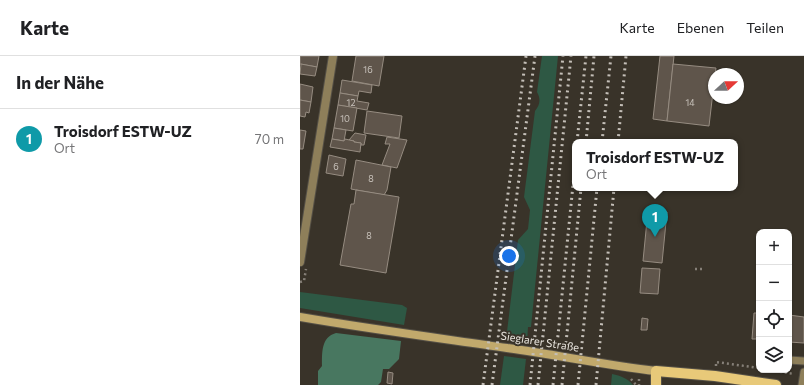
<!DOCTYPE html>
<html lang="de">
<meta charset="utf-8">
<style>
body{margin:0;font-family:Commissioner,sans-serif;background:#f6f6f6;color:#202124}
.controls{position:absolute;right:12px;bottom:12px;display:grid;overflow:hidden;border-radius:8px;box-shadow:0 1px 3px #0004}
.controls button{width:36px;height:36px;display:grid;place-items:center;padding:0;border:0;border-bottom:1px solid #e0e0e0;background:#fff;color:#202124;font:20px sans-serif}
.compass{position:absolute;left:408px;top:12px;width:36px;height:36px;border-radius:50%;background:#fff;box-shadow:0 1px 3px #0004;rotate:69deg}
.you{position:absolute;left:209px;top:200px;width:14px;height:14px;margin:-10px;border:3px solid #fff;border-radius:50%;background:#1a73e8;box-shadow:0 0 0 6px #1a73e833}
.badge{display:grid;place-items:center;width:26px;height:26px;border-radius:50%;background:#0f766e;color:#fff;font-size:13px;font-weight:700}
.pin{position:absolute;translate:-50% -33px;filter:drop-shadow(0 1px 2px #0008)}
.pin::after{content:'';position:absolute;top:21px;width:14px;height:12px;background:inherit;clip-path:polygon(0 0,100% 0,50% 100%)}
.popup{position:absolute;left:272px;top:83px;width:166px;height:52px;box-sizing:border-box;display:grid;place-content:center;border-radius:8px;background:#fff;filter:drop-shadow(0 1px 3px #0005);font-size:13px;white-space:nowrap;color:#757577}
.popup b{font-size:15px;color:#202124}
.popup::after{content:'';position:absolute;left:50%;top:100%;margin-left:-8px;border:8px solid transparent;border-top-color:#fff}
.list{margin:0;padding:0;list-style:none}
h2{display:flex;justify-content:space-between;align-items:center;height:52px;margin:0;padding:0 16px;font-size:17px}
h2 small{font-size:13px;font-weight:400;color:#757577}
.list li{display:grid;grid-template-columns:26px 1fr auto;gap:12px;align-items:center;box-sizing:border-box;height:60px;padding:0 16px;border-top:1px solid #e0e0e0}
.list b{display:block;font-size:15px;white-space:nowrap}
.list p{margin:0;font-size:13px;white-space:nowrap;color:#757577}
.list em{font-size:13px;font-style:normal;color:#757577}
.icon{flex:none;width:22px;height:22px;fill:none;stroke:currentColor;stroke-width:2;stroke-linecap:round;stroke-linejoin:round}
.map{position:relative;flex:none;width:504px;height:329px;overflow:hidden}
header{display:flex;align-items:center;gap:24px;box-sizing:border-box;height:56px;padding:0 20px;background:#fff;border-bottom:1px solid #e0e0e0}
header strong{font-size:19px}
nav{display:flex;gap:22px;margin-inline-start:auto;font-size:14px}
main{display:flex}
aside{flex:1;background:#fff}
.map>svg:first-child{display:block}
.green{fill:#2e5844}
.forest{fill:#487760}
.building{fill:#5f554b;stroke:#968c81}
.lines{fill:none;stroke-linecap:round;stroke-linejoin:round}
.lane-casing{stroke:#555046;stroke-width:9}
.street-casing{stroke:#555046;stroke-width:10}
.secondary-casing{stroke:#555046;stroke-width:10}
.primary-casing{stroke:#555046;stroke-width:12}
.path{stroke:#868078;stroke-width:2.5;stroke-dasharray:2 3;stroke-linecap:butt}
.lane{stroke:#8e7f5a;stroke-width:7}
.street{stroke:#8e7f5a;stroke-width:8}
.secondary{stroke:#c1a96c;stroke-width:8}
.primary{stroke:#e8c979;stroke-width:10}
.rail{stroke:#c4bfb8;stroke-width:3;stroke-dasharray:2 4;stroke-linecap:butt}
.labels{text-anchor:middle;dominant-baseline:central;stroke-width:4;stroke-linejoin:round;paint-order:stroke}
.number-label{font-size:9px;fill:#c8c2bb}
.street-label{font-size:11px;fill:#ebe7e0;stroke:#393329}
</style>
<header>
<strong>Karte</strong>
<nav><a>Karte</a><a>Ebenen</a><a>Teilen</a></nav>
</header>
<main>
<aside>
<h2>In der Nähe<small></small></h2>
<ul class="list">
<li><span class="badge" style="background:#0f9aa8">1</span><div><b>Troisdorf ESTW-UZ</b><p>Ort</p></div><em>70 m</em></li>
</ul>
</aside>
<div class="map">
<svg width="504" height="329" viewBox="0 0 504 329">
<rect width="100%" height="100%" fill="#393329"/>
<g class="green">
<path d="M 242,0 L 258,0 L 231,271 L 228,271 L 227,287 L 206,284 L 218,184 L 228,173 L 230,154 L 224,141 L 235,55 C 240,49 241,43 237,36 Z"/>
<polygon points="0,236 102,249 107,252 104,269 0,252"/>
<polygon points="204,300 226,303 223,329 200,329"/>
<path d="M 312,318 C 321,320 327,322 333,329 L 311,329 Z"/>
</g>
<path class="forest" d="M 36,277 L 101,285 L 99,303 L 89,313 L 83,313 L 81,326 L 78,329 L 18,329 L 18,315 L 22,310 C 22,297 21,281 36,277 Z"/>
<g class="building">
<polygon points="0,0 19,0 17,11 0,8"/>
<polygon points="56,0 84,0 79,30 52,25"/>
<polygon points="360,0 374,0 367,65 353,63"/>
<polygon points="1,8 17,11 15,20 0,18"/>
<polygon points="373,8 416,12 415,18 414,18 414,27 409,70 367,65"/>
<polygon points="42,24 72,29 71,37 59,35 58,40 40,37"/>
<polygon points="0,28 13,31 11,46 0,44"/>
<polygon points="40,37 58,40 57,45 69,47 67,54 38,49"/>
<polygon points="0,44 11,46 9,57 6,56 5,61 0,60"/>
<polygon points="38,49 57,52 53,75 34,72"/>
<polygon points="67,55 102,60 99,82 64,77"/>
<polygon points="34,72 46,74 44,85 32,83"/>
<polygon points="0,74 6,75 3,93 0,93"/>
<polygon points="55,77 66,79 64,89 61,89 61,87 54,86 54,85 49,84"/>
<polygon points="87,81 107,84 97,112 82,109 90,88 85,88"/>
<polygon points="32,83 44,85 45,83 54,85 54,86 61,87 60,96 30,91"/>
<polygon points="29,99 46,103 43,120 26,117"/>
<polygon points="56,104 91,111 87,134 84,139 51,133"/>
<polygon points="56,134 99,141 86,217 40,209 51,148 54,148"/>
<polygon points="348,154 367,156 362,207 343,205"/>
<polygon points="342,212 360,213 358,238 340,237"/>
<polygon points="454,257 459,257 459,283 452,283"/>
<polygon points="489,259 504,261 504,287 489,286"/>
<polygon points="342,262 348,263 347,274 341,274"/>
<polygon points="88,316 93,317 92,328 87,327"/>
</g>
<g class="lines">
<g class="lane-casing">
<g id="lane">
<polyline points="489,304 504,305"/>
<polyline points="502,329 504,316"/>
</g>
</g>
<g class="street-casing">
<polyline id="street" points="0,206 33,0"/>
</g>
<g class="secondary-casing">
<path id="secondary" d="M 0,261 C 69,273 138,282 207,292 C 257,299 306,309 356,315"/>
</g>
<g class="primary-casing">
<polyline id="primary" points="356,329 356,315 415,320 476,329"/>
</g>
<g class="path">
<polyline points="395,213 402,213"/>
<polyline points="0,226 4,225 6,213"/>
<polyline points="416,310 416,306 459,312"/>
<polyline points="470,314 494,318"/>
<polyline points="331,323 336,329"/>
<polyline points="339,323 339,329"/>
</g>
<use href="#lane" class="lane"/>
<use href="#street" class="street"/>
<use href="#secondary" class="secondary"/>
<use href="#primary" class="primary"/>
<g class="rail">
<polyline points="277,86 286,0"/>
<polyline points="286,86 294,0"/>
<polyline points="302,86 311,0"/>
<polyline points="318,86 326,0"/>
<polyline points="183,329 226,0"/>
<polyline points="192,329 235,0"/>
<polyline points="230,329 263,0"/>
<polyline points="238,329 271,0"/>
<polyline points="253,329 275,109"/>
<polyline points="262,329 281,132"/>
<polyline points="278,329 297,132"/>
<polyline points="296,329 314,132"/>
</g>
</g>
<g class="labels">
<g class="number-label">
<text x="68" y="13">16</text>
<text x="51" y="46">12</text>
<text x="390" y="46">14</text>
<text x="45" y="62">10</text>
<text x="36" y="110">6</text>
<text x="71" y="122">8</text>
<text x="69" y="179">8</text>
</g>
<g class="street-label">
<text transform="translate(240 285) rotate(9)">Sieglarer Straße</text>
</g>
</g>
</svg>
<div class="controls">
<button>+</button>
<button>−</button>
<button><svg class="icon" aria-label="locate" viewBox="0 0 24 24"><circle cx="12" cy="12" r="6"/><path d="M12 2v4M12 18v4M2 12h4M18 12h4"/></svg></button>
<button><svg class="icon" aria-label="layers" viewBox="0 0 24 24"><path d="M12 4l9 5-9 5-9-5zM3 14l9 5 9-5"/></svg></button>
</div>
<svg class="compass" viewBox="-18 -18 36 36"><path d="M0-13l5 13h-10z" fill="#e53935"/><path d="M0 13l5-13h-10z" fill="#757577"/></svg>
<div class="you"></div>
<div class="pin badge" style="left:355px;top:181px;background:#0f9aa8">1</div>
<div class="popup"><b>Troisdorf ESTW-UZ</b>Ort</div>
</div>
</main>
